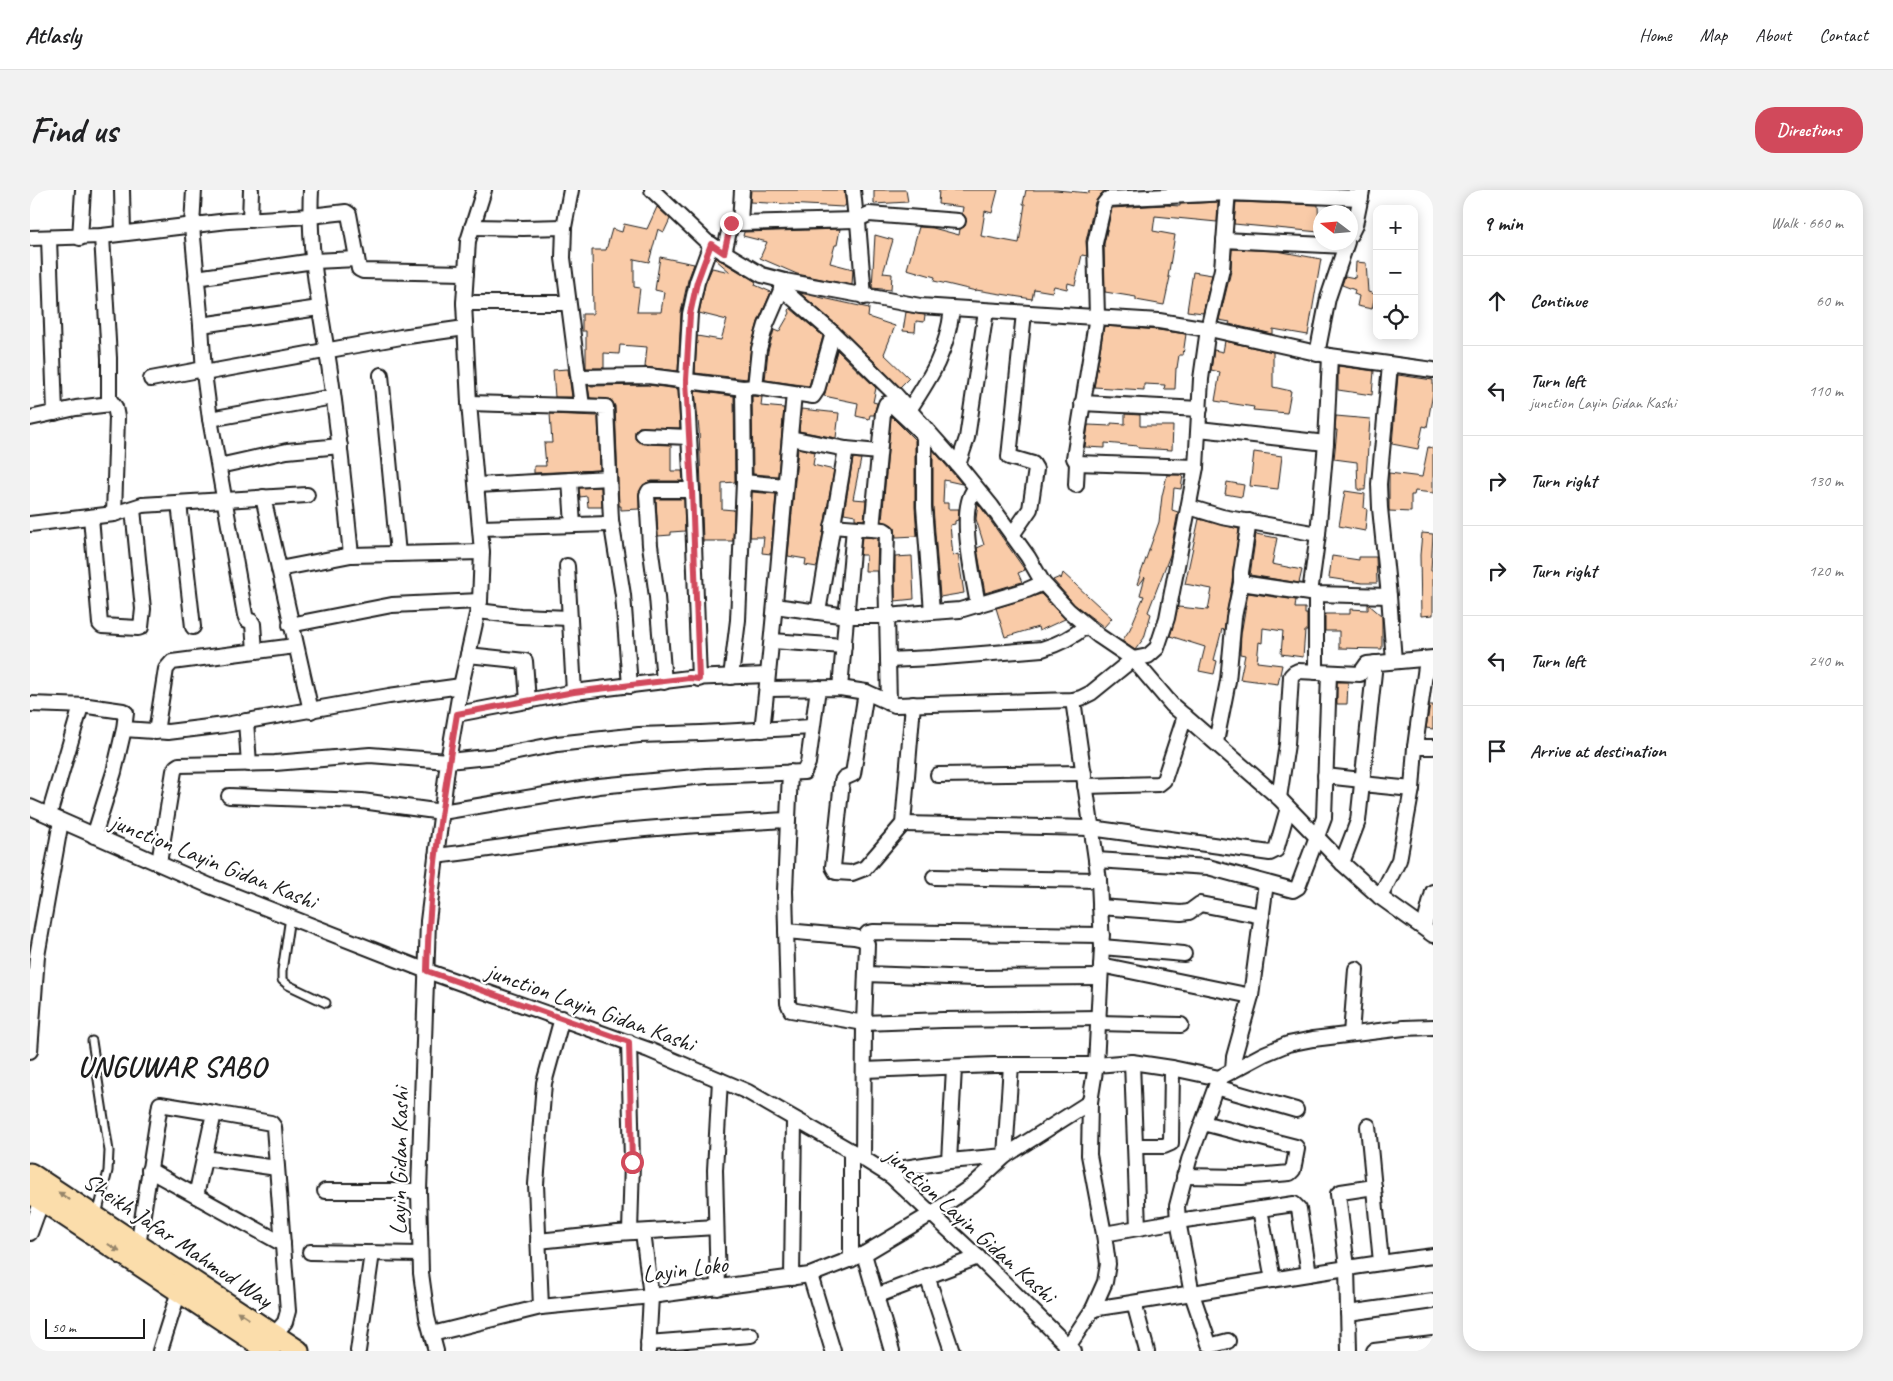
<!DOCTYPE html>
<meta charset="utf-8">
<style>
body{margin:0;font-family:Caveat,sans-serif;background:#f2f2f2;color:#202124}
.controls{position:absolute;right:15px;top:15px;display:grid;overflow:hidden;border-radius:10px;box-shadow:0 2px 12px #0003}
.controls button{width:45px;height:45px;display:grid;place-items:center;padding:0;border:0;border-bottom:1px solid #e0e0e0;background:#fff;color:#202124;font:25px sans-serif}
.compass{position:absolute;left:1283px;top:15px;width:45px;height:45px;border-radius:50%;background:#fff;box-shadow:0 2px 12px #0003;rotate:286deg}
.scale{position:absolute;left:15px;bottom:12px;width:100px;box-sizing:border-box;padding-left:5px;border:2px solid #1c1c1c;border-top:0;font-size:14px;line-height:18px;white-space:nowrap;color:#1c1c1c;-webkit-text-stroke:4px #fff;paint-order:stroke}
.stop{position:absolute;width:15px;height:15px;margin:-11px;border:4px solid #d1495b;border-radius:50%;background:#fff}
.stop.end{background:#d1495b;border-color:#fff;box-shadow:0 1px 5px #0008}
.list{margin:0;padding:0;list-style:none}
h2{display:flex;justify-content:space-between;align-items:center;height:65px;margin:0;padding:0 20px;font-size:21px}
h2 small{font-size:16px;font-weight:400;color:#757577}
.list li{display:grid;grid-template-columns:32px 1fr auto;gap:15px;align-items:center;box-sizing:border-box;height:90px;padding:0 20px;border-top:1px solid #e0e0e0}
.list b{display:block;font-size:19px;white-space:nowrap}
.list p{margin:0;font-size:16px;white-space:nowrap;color:#757577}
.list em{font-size:16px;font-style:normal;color:#757577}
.icon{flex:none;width:28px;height:28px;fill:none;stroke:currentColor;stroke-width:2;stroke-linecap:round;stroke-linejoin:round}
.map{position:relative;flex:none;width:1403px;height:1161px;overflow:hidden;border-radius:20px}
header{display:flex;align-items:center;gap:30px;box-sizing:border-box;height:70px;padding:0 25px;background:#fff;border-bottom:1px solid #e0e0e0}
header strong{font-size:24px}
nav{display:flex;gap:28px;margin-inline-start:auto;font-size:18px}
.intro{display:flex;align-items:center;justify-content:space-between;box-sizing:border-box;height:120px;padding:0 30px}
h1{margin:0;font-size:35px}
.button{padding:12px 22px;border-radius:20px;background:#d1495b;color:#fff;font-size:18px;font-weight:700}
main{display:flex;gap:30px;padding:0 30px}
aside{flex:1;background:#fff;border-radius:20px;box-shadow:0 2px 12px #0003}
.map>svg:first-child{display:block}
.building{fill:#f9cba8;stroke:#1c1c1c}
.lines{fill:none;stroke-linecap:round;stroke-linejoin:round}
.lane-casing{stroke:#1c1c1c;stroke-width:11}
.street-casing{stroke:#1c1c1c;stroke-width:18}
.primary-casing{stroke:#1c1c1c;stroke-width:25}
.lane{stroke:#fff;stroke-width:7}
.street{stroke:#fff;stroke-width:14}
.primary{stroke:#fbddab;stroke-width:21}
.oneway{fill:#97866b}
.route{stroke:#d1495b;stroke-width:6}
.labels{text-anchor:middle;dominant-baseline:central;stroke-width:4.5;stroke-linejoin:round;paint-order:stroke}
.street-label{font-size:24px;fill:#1c1c1c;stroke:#fff}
.district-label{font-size:29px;font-weight:bold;letter-spacing:1px;fill:#1c1c1c;stroke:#fff}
</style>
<header>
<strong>Atlasly</strong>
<nav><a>Home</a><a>Map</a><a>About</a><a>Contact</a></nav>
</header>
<div class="intro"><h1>Find us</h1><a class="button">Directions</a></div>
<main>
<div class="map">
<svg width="1403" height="1161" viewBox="0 0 1403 1161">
<rect width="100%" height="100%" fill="#fff"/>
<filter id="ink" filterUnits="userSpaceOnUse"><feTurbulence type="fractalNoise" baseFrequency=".02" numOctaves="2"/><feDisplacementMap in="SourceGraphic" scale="10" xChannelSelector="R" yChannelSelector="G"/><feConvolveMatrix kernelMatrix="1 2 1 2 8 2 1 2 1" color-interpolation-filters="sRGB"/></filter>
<g filter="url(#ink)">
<g class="building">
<polygon points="721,0 814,0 816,15 813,17 720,12"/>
<polygon points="844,0 876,0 878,12 844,14"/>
<polygon points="909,0 968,0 962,23 955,21 951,46 989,53 995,14 993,14 996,0 1026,0 1059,3 1059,0 1076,1 1071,4 1065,12 1056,51 1057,66 1052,65 1045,95 1038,93 1037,99 1024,96 1022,102 1004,99 1002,109 946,100 946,101 917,94 904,91 905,87 877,79 889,37 903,38 929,45 930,39 935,36 936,28 932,23 933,17 908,14"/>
<polygon points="1188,12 1187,32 1125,26 1123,41 1145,45 1138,87 1140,87 1134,115 1106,110 1106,107 1075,102 1074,54 1082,18 1135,15 1150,16 1150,14"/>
<polygon points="1206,12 1288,15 1289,42 1204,34"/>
<polygon points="627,17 640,29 634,42 628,39 619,72 604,69 604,97 610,98 607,122 631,122 634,102 625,100 630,67 664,74 658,90 651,122 648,181 615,177 617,157 590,155 589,164 574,163 574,178 556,178 556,141 552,141 552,124 563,124 562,60 576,60 582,39 592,42 594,34 617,39"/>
<polygon points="810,39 807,55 805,55 800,73 823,79 822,95 767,84 730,68 737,52 713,46 714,42"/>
<polygon points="845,45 863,50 853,83 862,84 861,100 842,98"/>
<polygon points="1202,59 1247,61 1291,69 1278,145 1243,139 1243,144 1199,134 1200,132 1189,130 1201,81"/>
<polygon points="685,67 726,92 725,95 741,102 728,132 721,157 717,189 665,183 667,146 691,150 697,130 669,123 675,94 682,78 700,82 685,69"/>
<polygon points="1326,72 1336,73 1338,102 1345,104 1342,119 1327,116 1329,106 1324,104 1325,100 1312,95 1315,86 1325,88"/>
<polygon points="1163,82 1182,85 1173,123 1157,121"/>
<polygon points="770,103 839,118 838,127 865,136 854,164 879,188 870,197 809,137"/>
<polygon points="760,118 793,146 779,196 735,190 738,161 744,140 749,142 760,123 759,121"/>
<polygon points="876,122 895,125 894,132 886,131 885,142 873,141"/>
<polygon points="1074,136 1128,140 1156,144 1153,165 1149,165 1147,178 1146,178 1145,199 1134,199 1135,195 1114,194 1114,200 1064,197"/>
<polygon points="1195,151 1243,162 1243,197 1261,201 1257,223 1223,220 1224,217 1185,211 1190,182 1181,180 1184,160 1193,162"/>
<polygon points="807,160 846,198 843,212 847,213 844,225 840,225 839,229 826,226 828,213 794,206"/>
<polygon points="1308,176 1344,181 1342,205 1308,200"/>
<polygon points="538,179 542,207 525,207 523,180"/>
<polygon points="1368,185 1403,190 1403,203 1397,237 1393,236 1388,259 1362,254"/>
<polygon points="618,195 648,199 650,238 609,237 605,241 605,249 613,254 641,255 641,281 652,281 653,291 622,291 616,293 609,302 609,319 591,320 591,316 589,316 585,216 580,209 560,208 558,196"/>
<polygon points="665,201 704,206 705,292 692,293 692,319 704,320 703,351 673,351 669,240"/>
<polygon points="722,206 732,207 731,216 754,218 748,286 723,284"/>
<polygon points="771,219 809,223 806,248 769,241"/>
<polygon points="520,224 568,226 570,280 504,283 504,276 516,276 514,253 522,253"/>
<polygon points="1095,224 1110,225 1110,236 1143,236 1142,260 1108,258 1108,256 1075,253 1075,258 1055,257 1058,235 1081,236 1081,233 1095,234"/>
<polygon points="861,226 885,250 885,317 887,346 866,347 865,338 862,335 852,331"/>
<polygon points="1306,226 1340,229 1335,300 1328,300 1327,272 1304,269 1307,240 1305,240"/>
<polygon points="1398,257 1403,258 1403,303 1385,301 1384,305 1381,305 1381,322 1359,321 1359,283 1392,287"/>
<polygon points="768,258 785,262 783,275 804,280 787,377 775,375 776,369 758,366"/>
<polygon points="903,260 932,294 914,290 913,313 918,313 918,319 929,319 928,330 925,331 925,334 920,335 923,366 928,364 934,403 910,407 903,317"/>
<polygon points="1224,262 1252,266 1248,299 1220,296"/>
<polygon points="823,268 831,269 823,309 836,310 834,330 825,329 825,325 814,323"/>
<polygon points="1137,285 1153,285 1151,299 1144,298 1142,320 1148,322 1140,365 1118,422 1121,424 1114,448 1105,460 1092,451 1100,439 1114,406 1110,405 1115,387 1109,395 1107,394 1129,332 1132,306"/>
<polygon points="1197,292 1214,295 1212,307 1195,304"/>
<polygon points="571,297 572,317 558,317 557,306 550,307 549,298"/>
<polygon points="1315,301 1335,304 1334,318 1337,319 1335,341 1309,336"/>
<polygon points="722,302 746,304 741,364 732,363 734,347 720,347"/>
<polygon points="626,309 654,309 655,341 641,342 641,345 628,346"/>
<polygon points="948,313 995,380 988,383 992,392 955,403 947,358 954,355 946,329"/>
<polygon points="1169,329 1209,339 1202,392 1194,440 1192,439 1184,470 1187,471 1184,484 1169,481 1175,457 1140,446 1148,417 1178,420 1182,399 1155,394"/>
<polygon points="1392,343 1403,344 1401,381 1403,381 1403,425 1391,426 1390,365"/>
<polygon points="1226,344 1247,348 1242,374 1272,380 1269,393 1220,385"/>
<polygon points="832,347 848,348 847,381 835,381 836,365 830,365"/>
<polygon points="882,366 884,409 865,411 865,367"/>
<polygon points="1302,366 1329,370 1329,367 1346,367 1347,393 1332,393 1299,388"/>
<polygon points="1033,383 1082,428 1074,437 1045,415 1023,390 1030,387 1031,389"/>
<polygon points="1218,403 1266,410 1265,418 1275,418 1275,424 1277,424 1277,441 1275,441 1273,467 1251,464 1253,441 1233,438 1232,453 1229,452 1227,472 1252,475 1248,494 1210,489 1215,465 1210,464 1211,444"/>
<polygon points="1011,404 1035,429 1009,441 1008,437 975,447 966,418"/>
<polygon points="1338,414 1352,426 1352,459 1309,458 1309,441 1295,441 1295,424 1320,424 1320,419 1338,420"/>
<polygon points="1307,492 1318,492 1317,514 1307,514"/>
<polygon points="1400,515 1403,515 1403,539 1396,538"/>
</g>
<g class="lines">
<g class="lane-casing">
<g id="lane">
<polyline points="260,727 252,781 252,790 258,795 296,813"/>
<polyline points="62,851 79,961 78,981 67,1025"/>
</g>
</g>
<g class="street-casing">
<g id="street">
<polyline points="92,0 93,43"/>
<polyline points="164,0 162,36 171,135 174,183 180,229 215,425 217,430 221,431 223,434 225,461"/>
<path d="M 281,0 C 278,54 288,108 297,162 C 308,229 314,297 321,365"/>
<polyline points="541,0 534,37 533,68 552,216"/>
<polyline points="622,0 677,52 732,85 755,91 890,116 1129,131 1184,140 1300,166 1403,180"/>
<polyline points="823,0 826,30 828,32 834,107"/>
<polyline points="220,30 221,0"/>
<polyline points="710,33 826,30 839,24 928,31"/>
<polyline points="442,37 493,38 534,37"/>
<polyline points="1320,45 1325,35 1332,1"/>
<polyline points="72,46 79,168 79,209 85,217 87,227 84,324"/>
<polyline points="0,48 72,46 198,31 280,26 316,22 319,24 329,79 333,81 436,83"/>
<polyline points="19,48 25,223"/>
<polyline points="50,48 53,0"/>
<polyline points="1194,50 1315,56"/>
<polyline points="694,63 701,33 710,33 712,0"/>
<polyline points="166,88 284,71 327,69"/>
<polyline points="751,98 803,143 864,203 928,275 962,317 998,367 1013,393 1039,421 1069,446 1103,469 1142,515 1249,608 1312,673 1350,707 1403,745"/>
<polyline points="434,113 538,113"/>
<polyline points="171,135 289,118"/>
<polyline points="1287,164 1298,108 1317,52"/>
<polyline points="1360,175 1349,294 1350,318 1359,406 1364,471"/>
<polyline points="174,183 371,147 435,138"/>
<polyline points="351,185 368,364"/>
<polyline points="549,187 618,186 713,198 725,197 783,206 787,200 803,143"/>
<polyline points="121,189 174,179"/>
<polyline points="725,197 729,159 736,135 755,91"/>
<polyline points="439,213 576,217 581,330 579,334 450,338"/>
<polyline points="1052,213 1170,219"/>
<path d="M 879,220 C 902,185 917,162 922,119"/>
<polyline points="0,228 46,218 81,214"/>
<polyline points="180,229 303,207"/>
<polyline points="1169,239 1296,253"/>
<polyline points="613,245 658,247"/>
<polyline points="760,248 816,259 849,262"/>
<polyline points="1047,273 1166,277"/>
<polyline points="928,275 937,248 956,121"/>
<polyline points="189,276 257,261 310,256"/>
<polyline points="540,290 543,335"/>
<polyline points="714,292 755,296"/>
<polyline points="447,295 579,288"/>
<polyline points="1046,295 1047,273 1044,268 1067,126 1065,53 1074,14 1078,9 1198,3 1331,8"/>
<path d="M 946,298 C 926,316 944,390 948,415"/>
<polyline points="233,307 281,521"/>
<polyline points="149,313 163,437"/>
<polyline points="1159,317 1192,327 1288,344"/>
<polyline points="61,327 70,434 72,436 108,438 111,437 113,419 103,319"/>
<polyline points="581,330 593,405 600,496"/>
<polyline points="0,334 84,324 112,315 277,305"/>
<polyline points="802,336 854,340 857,342 856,379 859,513"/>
<polyline points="842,339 853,223 856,214 860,213 892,243 894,248 894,317 902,422"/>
<polyline points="982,345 1000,319 1006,279 1003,274 979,267 994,123"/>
<polyline points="537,376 544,502"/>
<polyline points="249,379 321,365 452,362"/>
<polyline points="1211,393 1286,404 1359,406"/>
<polyline points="1280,403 1288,344 1296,253 1300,166"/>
<polyline points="745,416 817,426 858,426 902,422 930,420 997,400 1013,393"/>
<polyline points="448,421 490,426 539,428"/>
<polyline points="788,422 816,259"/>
<polyline points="260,435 362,415 450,411"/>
<polyline points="742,451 814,456"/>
<polyline points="438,465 495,471 498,511"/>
<path d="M 858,470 L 902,468 L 1012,459 C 1029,454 1043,447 1056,436"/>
<polyline points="1286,482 1286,404"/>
<polyline points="701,487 708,430 714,292 713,198"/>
<polyline points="669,489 662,300 656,190 660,124 667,92 681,54"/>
<polyline points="634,492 627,407 620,355 617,305 619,301 622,300 662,300"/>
<polyline points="810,498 824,338"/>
<polyline points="737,499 810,498 836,502 865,515 1043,510 1051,508 1061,503 1103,469 1118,466 1127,458 1137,428 1166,277 1171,189 1178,139 1192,79 1198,0"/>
<polyline points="836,502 823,584 814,588 812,591 803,677 806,682 822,683 835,678 873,634 883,514"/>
<polyline points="0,514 58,516 93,521 96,523 94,539 84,582 64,646"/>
<polyline points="427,524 544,502 659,488 737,485"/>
<polyline points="216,531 219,574"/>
<polyline points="94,539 138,542 195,535 359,506 431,496"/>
<path d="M 732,540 C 745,428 753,316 764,204"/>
<polyline points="126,542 136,479 142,472 265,456"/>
<polyline points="1186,552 1198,491 1204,427 1211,393 1211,382 1219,331"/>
<polyline points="1385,557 1403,557"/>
<polyline points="760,582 755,701 758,813 761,820 834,833 913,830 1069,828"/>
<polyline points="908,585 1054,583"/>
<polyline points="1295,586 1332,590"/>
<polyline points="1332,594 1382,599"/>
<polyline points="1055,596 1129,594 1134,590 1155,526"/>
<polyline points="199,606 332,611 412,622 569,596 676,586 774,582 778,573 788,498"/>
<polyline points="1249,608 1257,554 1261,486 1264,483 1268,481 1330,484 1337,474 1403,468"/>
<polyline points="0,617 180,696 397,781 619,860 718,902 821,961 861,986 953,1072 1043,1161"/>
<polyline points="19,625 51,516"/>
<polyline points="873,634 1061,638 1240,663 1246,660 1258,618"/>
<path d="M 406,666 C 451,661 496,653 542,647 C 614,637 686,634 758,630"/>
<polyline points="1066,670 1178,677 1263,700 1268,697 1294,628 1299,483"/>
<polyline points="129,673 144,581 146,577 149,575 245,573 340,565 418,571 467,566 527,554 609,545 671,543 782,537"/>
<polyline points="1312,673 1328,631 1345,473"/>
<polyline points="904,687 1069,690"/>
<polyline points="1350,707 1369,670 1382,599 1385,557 1397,469"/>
<polyline points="1070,717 1151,723 1159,722 1170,714 1232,726"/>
<polyline points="1394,737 1403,702"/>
<polyline points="756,741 824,747 833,749 837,754 834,833 833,968"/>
<polyline points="833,749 838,743 843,742 1072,745"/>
<polyline points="1072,757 1154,764"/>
<polyline points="1071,775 1221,806"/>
<polyline points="836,784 946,788 1070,787"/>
<polyline points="1068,833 1151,835"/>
<polyline points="1321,844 1326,779"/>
<polyline points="599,852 602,972 600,1042"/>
<polyline points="0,861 7,766 31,631"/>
<polyline points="1102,872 1108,1038"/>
<polyline points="834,880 964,875 1066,875 1102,872 1142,878 1189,888 1234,864 1258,854 1283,849 1374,838 1403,837"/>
<polyline points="1203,880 1204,867 1221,806 1236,693"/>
<polyline points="1189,888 1159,970 1147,1016 1148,1031 1162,1104 1178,1151 1179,1154 1183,1155 1198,1151"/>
<polyline points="1186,897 1266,920"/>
<polyline points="184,923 241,933 244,937 258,1121 255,1132 244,1145"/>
<polyline points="1338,936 1351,1072"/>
<polyline points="1105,956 1134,956 1141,953 1142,878"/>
<polyline points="174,968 247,978"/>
<polyline points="919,971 924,878"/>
<polyline points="119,980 253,1054"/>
<polyline points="861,986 875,978 919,971 975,966 981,875"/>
<polyline points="1154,986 1212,987 1260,983 1263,980 1267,959 1266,957 1173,933"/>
<polyline points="295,1001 389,1001"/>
<polyline points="1230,1019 1243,1090"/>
<polyline points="613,1042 621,1106 618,1161"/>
<polyline points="0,1043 12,1010"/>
<polyline points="1074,1044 1148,1031 1264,1014 1269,1019 1279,1084"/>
<polyline points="508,1051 587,1043 686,1037"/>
<polyline points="108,1056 130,914 184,923 166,1006"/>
<polyline points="280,1062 390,1064"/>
<polyline points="834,1064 862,1161"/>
<polyline points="821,1070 821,961"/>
<polyline points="780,1085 803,1161"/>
<polyline points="897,1086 922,1161"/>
<polyline points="762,1088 764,930"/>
<polyline points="688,1098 685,980 690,890"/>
<polyline points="846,1106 948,1067"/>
<polyline points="1104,1113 1117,1161"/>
<polyline points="511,1117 506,994 514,893 532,828"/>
<path d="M 1063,1119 C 1176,1102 1289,1080 1403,1066"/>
<polyline points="1318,1123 1403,1111"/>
<polyline points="402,1144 511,1117 621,1106 780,1085 834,1064 901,1024 942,996 975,966 1060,912"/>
<polyline points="618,1153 721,1145"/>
<polyline points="130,1161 149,1101"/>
<polyline points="328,1161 342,1063"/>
<polyline points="406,1161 397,1127 391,1083 389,1001 398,731 418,571 431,496 450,411 452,362 439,213 434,113 438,51 454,0"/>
<polyline points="1035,1161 1063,1119 1075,1092 1078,1074 1074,1044 1059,965 1060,912 1066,875 1072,757 1069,690 1043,510"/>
<polyline points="1319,1161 1317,1077 1308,1004 1311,1002 1344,997"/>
<polyline points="1344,1161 1403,1154"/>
</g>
</g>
<g class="primary-casing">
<g id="primary">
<polyline points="0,984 268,1161"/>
<polyline points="0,1002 240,1161"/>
</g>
</g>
<use href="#lane" class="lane"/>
<use href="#street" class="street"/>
<use href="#primary" class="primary"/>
</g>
<defs><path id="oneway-solid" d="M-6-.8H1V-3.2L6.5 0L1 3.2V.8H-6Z" transform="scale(1.25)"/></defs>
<g class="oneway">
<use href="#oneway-solid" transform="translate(34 1006) rotate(-146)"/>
<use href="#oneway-solid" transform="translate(84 1058) rotate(34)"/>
<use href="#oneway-solid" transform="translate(213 1125) rotate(-146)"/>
</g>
</g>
<g class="lines" filter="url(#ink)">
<path class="route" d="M 602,972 L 599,852 L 397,781 C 399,694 413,609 427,524 L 544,502 L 659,488 L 669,489 L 662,300 L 656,190 L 660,124 L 667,92 L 681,54 L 694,63 L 701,33"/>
</g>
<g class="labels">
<g class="street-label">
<text transform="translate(184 671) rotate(22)">junction Layin Gidan Kashi</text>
<text transform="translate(561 817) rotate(20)">junction Layin Gidan Kashi</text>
<text transform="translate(369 971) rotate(-89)">Layin Gidan Kashi</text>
<text transform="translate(941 1035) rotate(42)">junction Layin Gidan Kashi</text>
<text transform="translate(148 1050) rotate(34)">Sheikh Jafar Mahmud Way</text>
<text transform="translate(655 1079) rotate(-7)">Layin Loko</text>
</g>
<g class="district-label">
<text x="142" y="876">UNGUWAR SABO</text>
</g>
</g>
</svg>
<div class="controls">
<button>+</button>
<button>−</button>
<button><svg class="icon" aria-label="locate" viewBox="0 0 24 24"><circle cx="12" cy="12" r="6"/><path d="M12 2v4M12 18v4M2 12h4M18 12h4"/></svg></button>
</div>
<svg class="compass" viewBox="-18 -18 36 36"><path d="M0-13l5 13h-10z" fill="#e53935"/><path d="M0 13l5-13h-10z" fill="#757577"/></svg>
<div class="scale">50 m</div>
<div class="stop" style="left:602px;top:972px"></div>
<div class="stop end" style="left:701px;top:33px"></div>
</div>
<aside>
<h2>9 min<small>Walk · 660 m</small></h2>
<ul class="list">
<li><svg class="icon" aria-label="ahead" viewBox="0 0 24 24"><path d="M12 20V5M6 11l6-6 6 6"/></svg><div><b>Continue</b></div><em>60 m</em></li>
<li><svg class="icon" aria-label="left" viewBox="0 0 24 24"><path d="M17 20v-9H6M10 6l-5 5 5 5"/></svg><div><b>Turn left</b><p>junction Layin Gidan Kashi</p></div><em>110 m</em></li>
<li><svg class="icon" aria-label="right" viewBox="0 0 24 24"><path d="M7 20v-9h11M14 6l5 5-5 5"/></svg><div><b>Turn right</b></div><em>130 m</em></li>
<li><svg class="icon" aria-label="right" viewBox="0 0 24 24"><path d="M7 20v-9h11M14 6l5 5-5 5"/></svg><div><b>Turn right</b></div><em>120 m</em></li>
<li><svg class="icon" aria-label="left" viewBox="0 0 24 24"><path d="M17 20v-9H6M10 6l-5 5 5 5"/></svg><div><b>Turn left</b></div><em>240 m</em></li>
<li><svg class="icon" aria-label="arrive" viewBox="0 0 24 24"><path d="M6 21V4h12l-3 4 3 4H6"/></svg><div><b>Arrive at destination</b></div></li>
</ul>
</aside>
</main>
